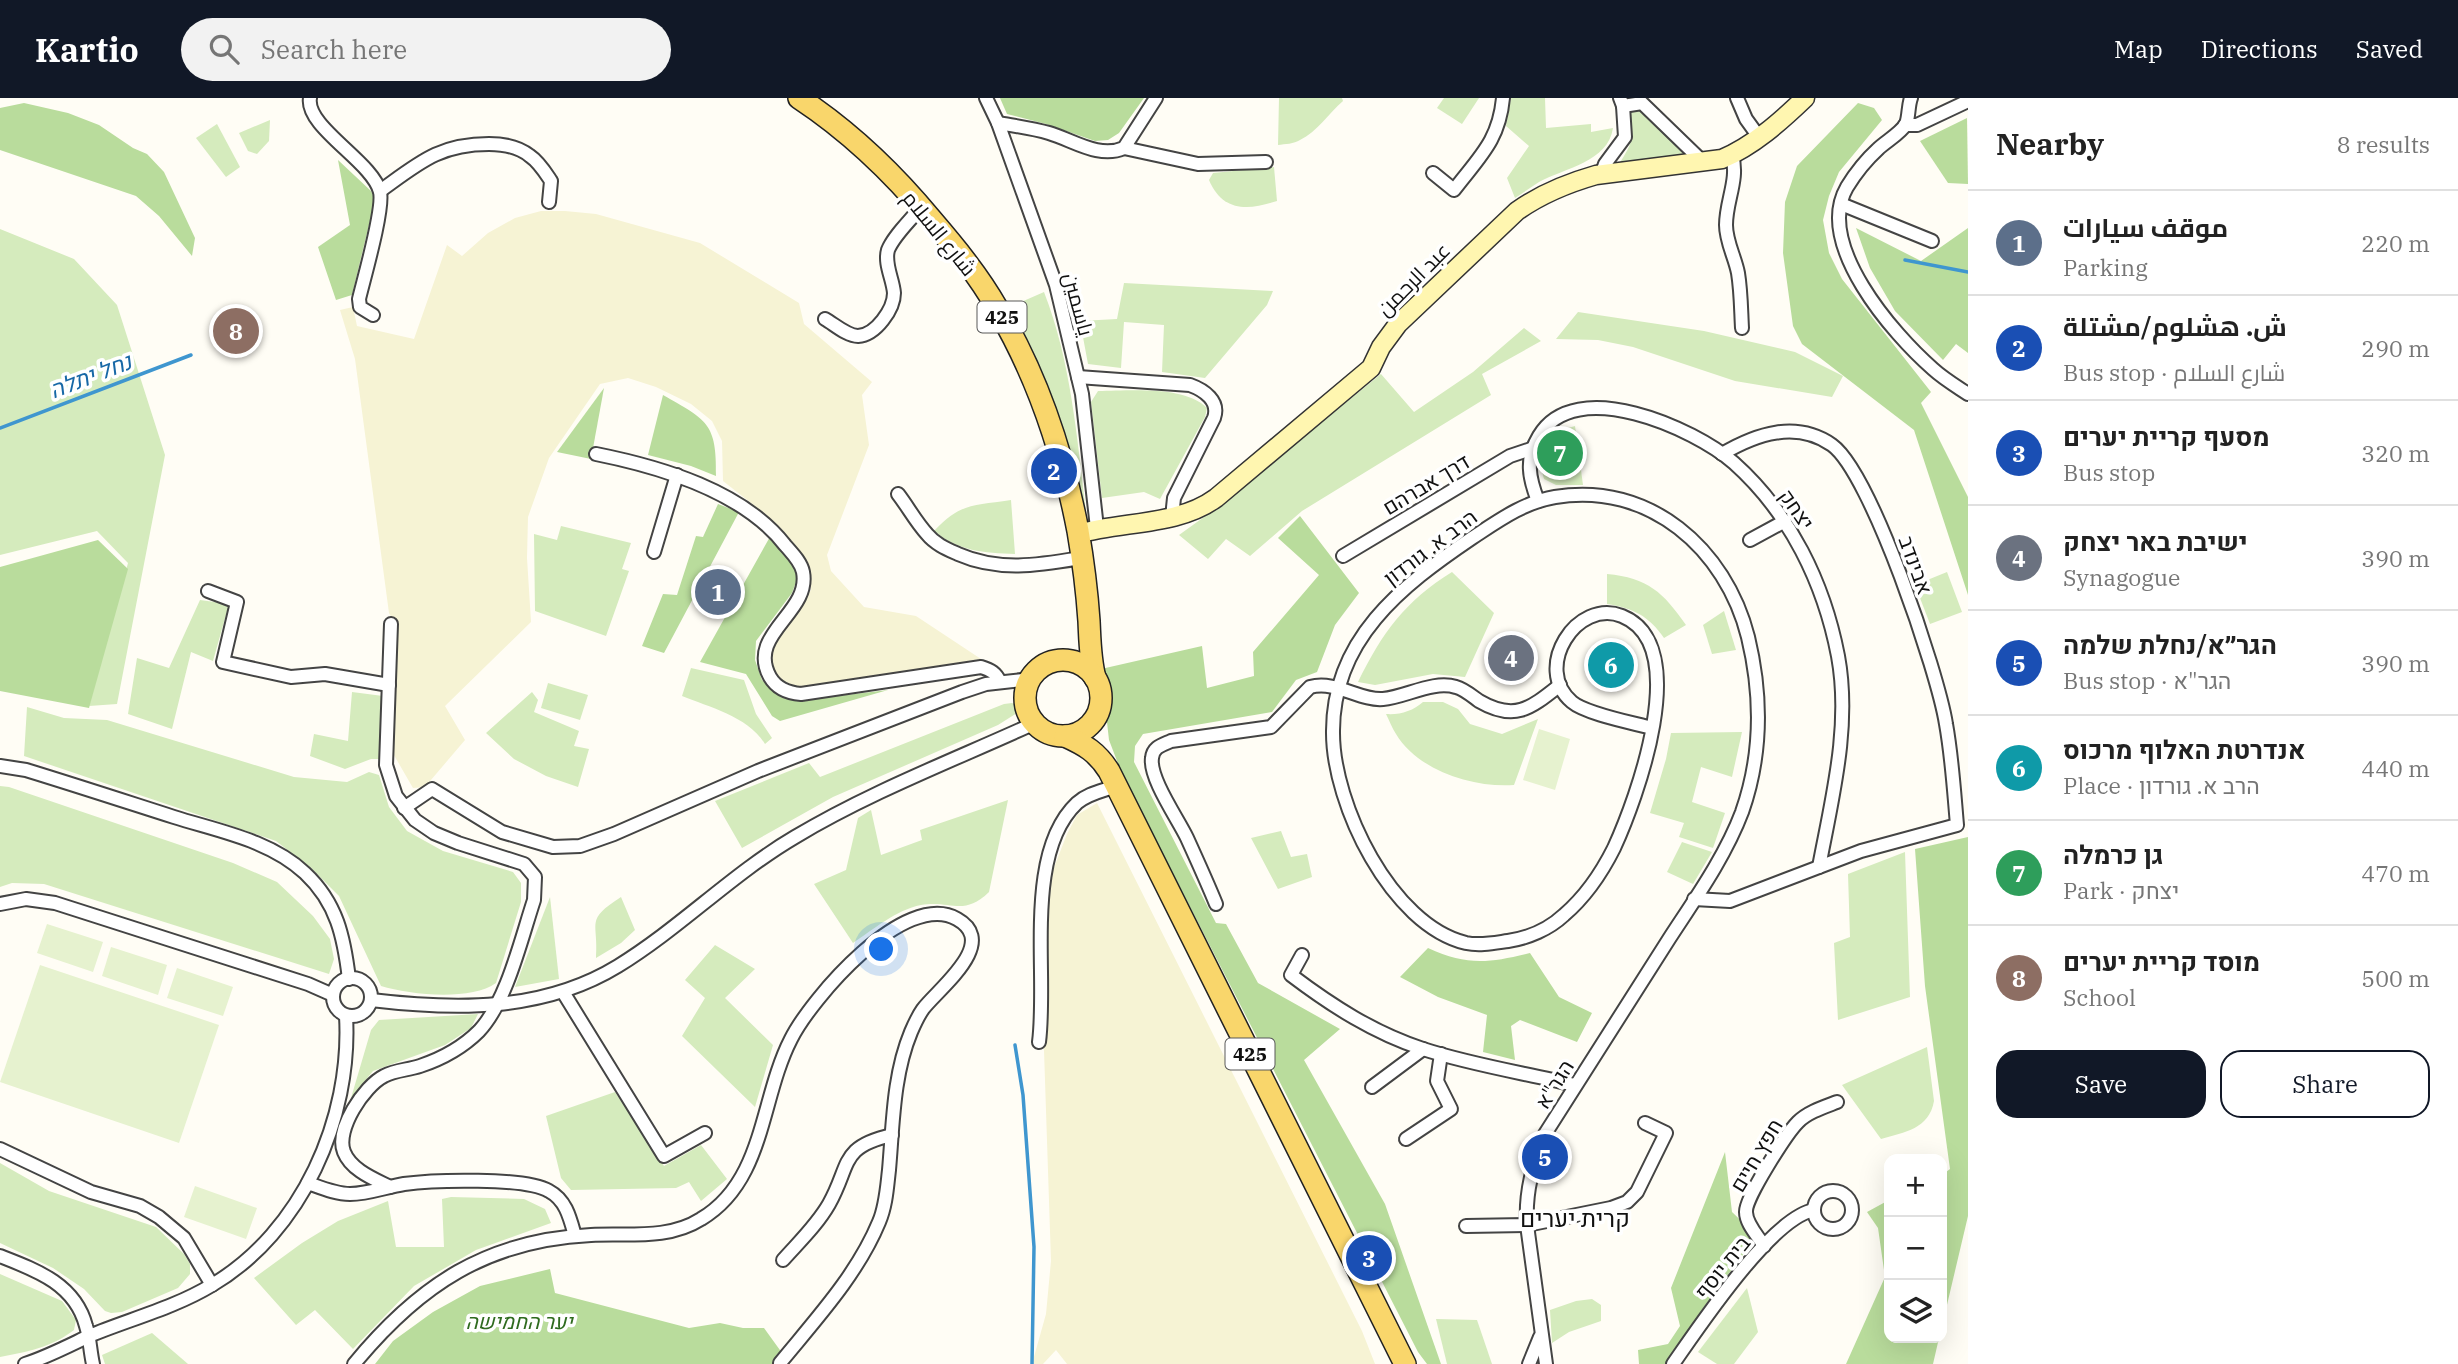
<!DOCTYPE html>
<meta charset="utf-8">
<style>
body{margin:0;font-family:"IBM Plex Serif",Cairo,Heebo,serif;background:#f2f2f2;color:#222}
.controls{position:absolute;right:21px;bottom:21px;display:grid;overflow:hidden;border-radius:14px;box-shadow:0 7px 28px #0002}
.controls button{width:63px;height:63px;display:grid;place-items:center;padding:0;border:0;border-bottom:2px solid #e0e0e0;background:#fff;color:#222;font:35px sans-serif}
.you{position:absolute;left:882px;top:852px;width:24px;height:24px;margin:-18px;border:5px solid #fff;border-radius:50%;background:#1a73e8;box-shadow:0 0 0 10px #1a73e833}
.badge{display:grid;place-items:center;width:46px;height:46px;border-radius:50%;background:#111827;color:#fff;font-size:23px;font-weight:700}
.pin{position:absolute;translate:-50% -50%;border:4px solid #fff;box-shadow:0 2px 7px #0006}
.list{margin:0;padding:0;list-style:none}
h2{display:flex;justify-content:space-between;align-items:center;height:91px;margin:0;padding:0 28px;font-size:30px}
h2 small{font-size:23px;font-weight:400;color:#767676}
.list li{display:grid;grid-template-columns:46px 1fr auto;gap:21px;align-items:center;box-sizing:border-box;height:105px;padding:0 28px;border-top:2px solid #e0e0e0}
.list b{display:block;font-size:26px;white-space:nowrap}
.list p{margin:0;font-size:23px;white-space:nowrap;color:#767676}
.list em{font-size:23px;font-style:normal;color:#767676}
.actions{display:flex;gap:14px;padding:21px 28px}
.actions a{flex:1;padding:16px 0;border:2px solid #111827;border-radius:21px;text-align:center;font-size:24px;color:#111827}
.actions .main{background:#111827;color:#fff}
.icon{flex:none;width:38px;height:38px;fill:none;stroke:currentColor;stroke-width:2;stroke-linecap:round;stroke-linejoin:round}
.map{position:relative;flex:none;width:1968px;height:1266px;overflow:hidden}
header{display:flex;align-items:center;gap:42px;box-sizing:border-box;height:98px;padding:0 35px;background:#111827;color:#fff}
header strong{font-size:33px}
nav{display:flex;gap:38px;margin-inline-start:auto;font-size:24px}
.search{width:490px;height:63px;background:#f2f2f2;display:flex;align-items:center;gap:18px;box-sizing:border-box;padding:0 24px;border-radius:38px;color:#767676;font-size:26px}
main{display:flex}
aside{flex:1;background:#fff}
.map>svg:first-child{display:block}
.farmland{fill:#f6f3d4}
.green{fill:#d5ebbd}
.forest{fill:#b9dc9c}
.pitch{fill:#e6f2cf}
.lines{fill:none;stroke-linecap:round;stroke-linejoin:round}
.stream{stroke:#3f96cf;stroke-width:3.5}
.street-casing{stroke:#444;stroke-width:16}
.secondary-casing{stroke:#333;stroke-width:21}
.primary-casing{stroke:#222;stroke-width:24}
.street{stroke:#fff;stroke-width:12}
.secondary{stroke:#fff6b0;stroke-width:18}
.primary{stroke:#f9d66b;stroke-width:21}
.labels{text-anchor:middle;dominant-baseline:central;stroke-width:7;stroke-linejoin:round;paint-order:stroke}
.shield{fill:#fff;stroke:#585858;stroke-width:2}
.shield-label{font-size:19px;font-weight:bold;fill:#111}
.street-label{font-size:21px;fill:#111;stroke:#fff}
.park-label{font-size:21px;font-style:italic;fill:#2f6b1f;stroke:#fff}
.water-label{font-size:23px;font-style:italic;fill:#1768a6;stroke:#fff}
.quarter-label{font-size:24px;fill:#111;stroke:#fff}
</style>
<header>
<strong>Kartio</strong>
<div class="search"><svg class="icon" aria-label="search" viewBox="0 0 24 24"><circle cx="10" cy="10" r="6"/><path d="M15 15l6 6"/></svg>Search here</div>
<nav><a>Map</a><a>Directions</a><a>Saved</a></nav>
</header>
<main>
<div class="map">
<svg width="1968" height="1266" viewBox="0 0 1968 1266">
<rect width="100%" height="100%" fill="#fffdf5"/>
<g class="farmland">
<polygon points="541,113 565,113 596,116 700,145 799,205 804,226 872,284 862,297 869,347 827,457 831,473 864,509 916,518 981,561 806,590 789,590 777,577 770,560 773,546 811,492 806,466 791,443 765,416 723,383 722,343 712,323 691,306 656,289 628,280 600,286 549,360 528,419 527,460 531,524 445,608 465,642 425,689 413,690 391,652 393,522 389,515 355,261 340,212 353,209 357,228 414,241 447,147 462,158 488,135 515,120"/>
<polygon points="1097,705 1362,1233 1375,1266 1067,1266 1056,1252 1043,1266 1032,1266 1046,1216 1051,1163 1042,892 1048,805 1053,772 1067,736 1077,717"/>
</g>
<g class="green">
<path d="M 1279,0 L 1342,0 L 1343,3 C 1329,15 1317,34 1300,42 C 1294,46 1285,46 1278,47 Z"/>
<polygon points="1444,0 1479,0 1462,26 1437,10"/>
<path d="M 1511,0 L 1545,0 L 1546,30 L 1591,26 L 1591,34 L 1613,30 C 1608,64 1565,70 1539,84 C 1531,89 1523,95 1515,100 L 1507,80 L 1529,48 L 1506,28 Z"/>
<path d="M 1638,11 L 1645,13 L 1687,58 L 1619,66 C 1634,43 1634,39 1629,12 Z"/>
<polygon points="270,22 269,43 257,56 248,53 239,35"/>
<polygon points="217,26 240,69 226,79 196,40"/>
<path d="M 1274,69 L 1277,103 C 1249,112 1223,115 1209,82 L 1213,75 Z"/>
<polygon points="0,131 74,161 117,207 165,357 117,606 89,608 128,465 97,433 0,457"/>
<polygon points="1124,185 1273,193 1267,207 1205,280 1162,274 1164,227 1124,224 1121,270 1088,266 1080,223 1117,221"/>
<path d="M 1044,194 C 1071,263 1077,340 1086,414 C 1066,340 1043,278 1012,208 Z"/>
<polygon points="1578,214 1704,233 1795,254 1843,278 1832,299 1735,283 1633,249 1598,242 1556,241"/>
<polygon points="1524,230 1541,243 1482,276 1491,297 1302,413 1250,458 1226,441 1208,461 1179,437 1211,414 1381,276 1414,314 1473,274"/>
<path d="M 1098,293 C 1129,293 1184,287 1207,310 L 1205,319 L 1160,401 L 1144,394 L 1102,400 L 1091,304 Z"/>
<polygon points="1575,328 1583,387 1556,387 1544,381 1540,366 1543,344 1558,333"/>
<path d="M 1011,402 L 1015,456 C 984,455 958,453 934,433 C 961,404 974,408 1011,402 Z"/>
<polygon points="561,428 631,445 622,471 629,473 606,538 535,513 534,436 557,442"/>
<path d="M 1452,474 L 1494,515 L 1465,579 L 1433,576 L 1375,587 L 1358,584 C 1382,535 1405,503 1452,474 Z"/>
<polygon points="1947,474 1962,514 1930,526 1915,487"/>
<path d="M 1607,476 C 1648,480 1663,494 1686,527 L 1664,540 C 1649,518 1633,510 1607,506 Z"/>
<polygon points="200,502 229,506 213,563 191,554 172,631 128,616 137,560 169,570"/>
<polygon points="1724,513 1736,552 1712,556 1703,527"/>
<path d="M 691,570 L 744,582 L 756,616 L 772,640 L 765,646 C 749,619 709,609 682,598 Z"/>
<polygon points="548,585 588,597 580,622 541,610"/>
<polygon points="352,594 383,598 379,661 371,661 345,671 310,658 314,636 348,643"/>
<polygon points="532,594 538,602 534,614 579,633 574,648 589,651 578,689 546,678 514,661 486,635"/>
<path d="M 1423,604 L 1443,604 L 1458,611 L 1470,626 L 1502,636 L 1538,621 L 1514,687 C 1474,690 1418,673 1396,636 C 1392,630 1389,622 1386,616 C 1400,617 1413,613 1423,604 Z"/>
<polygon points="1012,605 1018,608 1017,615 998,627 833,699 742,750 715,703 809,665 820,679 1004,606"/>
<path d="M 27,609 L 64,620 L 107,622 L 294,679 L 347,684 L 369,674 L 379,677 L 389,709 L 407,733 L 443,753 L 513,774 L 521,785 L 521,804 L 496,885 C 471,903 410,897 381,888 L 339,798 L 311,770 L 276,743 L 24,658 Z"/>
<polygon points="1742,634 1732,679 1701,669 1692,704 1725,715 1713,750 1679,739 1684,725 1650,715 1666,661 1671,635"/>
<polygon points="0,688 9,689 233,765 277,784 313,818 330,841 334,861 329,876 44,786 12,785 0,789"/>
<path d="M 1008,702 L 989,794 C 963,819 952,802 921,807 C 896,812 874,831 853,845 L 814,786 L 846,772 L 858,720 L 871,712 L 881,757 L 922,742 L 920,732 Z"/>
<polygon points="1281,733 1291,759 1307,756 1312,779 1278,791 1251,740"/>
<polygon points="1682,744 1712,754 1693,786 1667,774"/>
<polygon points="1905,754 1910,899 1838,922 1834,845 1850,839 1848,776"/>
<polygon points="550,799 559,881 515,889"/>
<path d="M 621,799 L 635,832 L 621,845 L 596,860 C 599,823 584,823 621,799 Z"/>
<polygon points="715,847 755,871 725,900 773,947 755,1009 682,938 705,900 685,882"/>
<polygon points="478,916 471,930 445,947 373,973 351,1000 371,932 379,922"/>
<path d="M 1927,949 L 1934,1003 C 1929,1031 1905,1034 1881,1041 L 1842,987 Z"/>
<polygon points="615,994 664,1068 701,1047 727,1081 701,1103 689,1084 676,1090 571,1092 561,1080 546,1018"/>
<polygon points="0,1065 49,1093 156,1129 184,1156 190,1166 190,1176 178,1190 122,1214 111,1215 105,1213 84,1191 53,1170 0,1145"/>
<polygon points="451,1099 524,1101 545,1111 551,1125 476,1152 414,1188 353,1251 315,1212 296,1227 254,1180 302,1145 338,1123 388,1103 396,1149 444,1149 442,1101"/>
<path d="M 0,1176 L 62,1203 L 76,1222 L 74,1232 C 52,1249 27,1254 0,1259 Z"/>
<polygon points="1747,1190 1758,1234 1734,1266 1717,1266 1698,1254"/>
<polygon points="1592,1201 1601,1207 1601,1223 1569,1234 1552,1245 1550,1212 1576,1203"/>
<polygon points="1436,1221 1477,1222 1492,1266 1447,1266"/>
<polygon points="152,1235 188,1266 105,1266 102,1257"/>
</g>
<g class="forest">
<polygon points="1000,0 1144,0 1119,35 1108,42 1095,43 1046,26 1007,16"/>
<polygon points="24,5 68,15 99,27 133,50 147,56 164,74 195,140 192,158 159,118 136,98 0,52 0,10"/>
<polygon points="1858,5 1874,10 1882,22 1839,74 1829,98 1823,122 1829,155 1842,181 1931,294 1921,305 1968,399 1968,497 1914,332 1802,246 1793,228 1783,155 1785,104 1797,68"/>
<polygon points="1967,20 1968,86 1948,85 1920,43"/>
<polygon points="338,62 371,93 375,102 352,197 336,202 318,149 350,127"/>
<polygon points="1856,130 1921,163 1968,130 1968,255 1956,246 1943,262 1895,213 1870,170"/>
<polygon points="604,290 591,361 557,354"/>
<path d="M 663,297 C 707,322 717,325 716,378 L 691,368 L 648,357 Z"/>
<polygon points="718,406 739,414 664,555 642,548 663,496 677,497 696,438 703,439"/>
<polygon points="1300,418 1359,495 1335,527 1317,574 1296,582 1272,614 1143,636 1135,648 1134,664 1216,825 1226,826 1258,885 1340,931 1304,962 1385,1106 1441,1266 1427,1266 1418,1254 1122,676 1109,642 1101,571 1202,548 1207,590 1254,578 1253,554 1319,477 1278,440"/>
<polygon points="771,437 795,471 797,481 792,495 756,543 755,562 762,582 781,599 796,603 888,592 780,623 772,618 746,576 700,564"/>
<polygon points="98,442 128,471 89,610 0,593 0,469"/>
<polygon points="1968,739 1968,1118 1942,1228 1942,1077 1950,1071 1925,888 1915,751"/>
<path d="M 1428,850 C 1467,868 1489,865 1530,855 L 1559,899 L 1592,915 L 1577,944 L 1520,922 L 1511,928 L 1515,962 L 1483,954 L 1487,917 L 1438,899 L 1400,879 Z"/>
<polygon points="1725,1054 1732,1114 1757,1138 1706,1206 1665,1266 1639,1266 1638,1252 1668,1246 1680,1228 1671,1190"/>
<polygon points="1889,1102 1889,1240 1939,1240 1933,1266 1846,1266 1885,1179 1878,1130 1867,1114"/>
<polygon points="550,1171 555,1195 689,1230 720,1225 743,1230 764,1230 790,1266 375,1266 393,1243 433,1214 480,1188"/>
</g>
<g class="pitch">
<polygon points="1539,631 1570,641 1555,692 1523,682"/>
<polygon points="47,826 103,844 93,874 37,855"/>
<polygon points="111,849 167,867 158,897 102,878"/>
<polygon points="40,867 219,927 179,1045 0,984"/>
<polygon points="177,870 233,889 223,918 167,900"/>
<polygon points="195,1088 257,1110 246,1141 184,1119"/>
</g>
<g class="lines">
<g class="stream">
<polyline points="1905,162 1968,174"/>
<polyline points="0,330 191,257"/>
<polyline points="1015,947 1023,997 1034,1149 1032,1266"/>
</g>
<g class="street-casing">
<g id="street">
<path d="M 310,0 C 305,29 373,64 380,94 C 384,111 364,180 359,201 L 360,209 L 373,217"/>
<polyline points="986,0 998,25 1056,187 1082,296 1097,430"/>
<polyline points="1620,0 1623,8 1642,5 1703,64"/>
<polyline points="1737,0 1746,21 1759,39"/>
<path d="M 1911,0 C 1908,8 1909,19 1906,26 C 1901,35 1885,44 1878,51 C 1867,61 1855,76 1847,89 C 1814,146 1893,236 1933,271 C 1944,281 1956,288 1968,296"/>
<path d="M 998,25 C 1015,28 1032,30 1049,35 C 1073,42 1099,61 1124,50 L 1156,0"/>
<polyline points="1905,27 1917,27 1968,3"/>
<polyline points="1124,50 1198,66 1266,64"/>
<path d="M 1732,57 C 1739,82 1726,102 1726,127 C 1726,144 1735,159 1738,175 C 1741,193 1741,212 1742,230"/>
<path d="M 1433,75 L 1454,92 C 1479,59 1499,43 1503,0"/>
<polyline points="1601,77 1605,66 1625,39 1623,8"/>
<path d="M 380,93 C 419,65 439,46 489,46 C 502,46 519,49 530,58 C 539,64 545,74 551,83 L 549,104"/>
<polyline points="1841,106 1932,143"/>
<path d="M 825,221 C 834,226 847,238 858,238 C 876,237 894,211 894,195 C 893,181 884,166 888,152 C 894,137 911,122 921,109"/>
<path d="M 1078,279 L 1190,287 C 1204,292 1220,303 1214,320 L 1174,400 L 1172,419"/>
<path d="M 596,356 C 661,369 743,393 785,447 C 792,455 801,464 803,474 C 811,515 746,536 770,579 C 777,591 788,595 801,596 L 981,569 C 991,572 996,575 1000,584"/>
<path d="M 898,396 C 908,409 916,424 927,436 C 935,446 947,451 958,456 C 999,474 1039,467 1081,460"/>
<path d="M 1538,403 C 1529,380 1525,361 1539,338 C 1575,277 1694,330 1734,365 C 1790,415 1824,485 1838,558 C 1851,628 1832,700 1819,769"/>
<polyline points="1750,442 1785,423"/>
<polyline points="654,454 677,377"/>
<polyline points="1343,458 1510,358 1531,351"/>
<polyline points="208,493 237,504 223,564 291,579 325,576 389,587"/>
<path d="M 0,668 L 26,672 C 75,687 124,703 174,719 C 218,733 270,742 305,775 C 337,805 344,839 349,881"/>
<polyline points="404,710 432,691 502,734 553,749 580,748 614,736 758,673 962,594 986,586 1031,581"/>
<path d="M 1694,801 L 1730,803 L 1861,753 L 1957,727 C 1954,693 1952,659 1946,626 C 1938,575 1871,375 1832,347 C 1796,322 1756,336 1722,356"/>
<polyline points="0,806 26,801 55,805 308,886 333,897"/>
<path d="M 1216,806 C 1207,784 1197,762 1187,740 C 1178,721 1149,680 1152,660 C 1153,649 1162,647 1171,643 L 1271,629 L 1310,589 C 1336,582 1360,603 1383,601 C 1406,599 1433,582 1456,589 C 1464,591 1472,598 1479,603 C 1515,624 1531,610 1560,587"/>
<path d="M 1302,857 L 1291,877 C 1332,908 1374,935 1423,951 C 1472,967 1525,975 1575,987"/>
<circle cx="352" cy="899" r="19"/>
<polyline points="563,894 664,1058 705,1035"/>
<path d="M 371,902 C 455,912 543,914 618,868 C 680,830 732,776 795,739 C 870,694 954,662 1035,625"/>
<path d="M 1039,944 C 1048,875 1023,756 1077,705 C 1088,695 1103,693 1116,688"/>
<polyline points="1372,989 1423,951"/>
<polyline points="1406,1041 1451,1011 1437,983 1441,956"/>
<polyline points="0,1051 91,1094 140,1108 159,1119 184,1140 212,1187"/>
<path d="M 308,1085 C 322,1090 336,1096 350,1096 C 368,1096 386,1089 404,1086 C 433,1082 524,1079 549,1093 C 566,1102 570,1120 575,1138"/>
<path d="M 390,1089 C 374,1081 351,1072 344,1054 C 335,1032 364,988 384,978 C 395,972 408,972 420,968 C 441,961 463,949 479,933 C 507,903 521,841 534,802 L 535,779 L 524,766 L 458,745 L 434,735 L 415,722 L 396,698 L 386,667 L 391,526"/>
<circle cx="1833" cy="1112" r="19"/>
<polyline points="1466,1128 1527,1127 1611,1110 1627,1104 1637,1094 1666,1035 1645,1025"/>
<path d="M 1764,1148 C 1758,1138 1746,1126 1746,1114 C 1745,1100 1787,1035 1798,1024 C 1808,1014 1824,1009 1837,1004"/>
<path d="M 0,1158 C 36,1172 75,1186 86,1228 C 90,1240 90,1253 93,1266"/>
<path d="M 783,1162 C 799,1144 817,1127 829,1106 C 851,1067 839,1049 892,1037"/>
<path d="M 25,1266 C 47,1259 68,1248 89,1238 C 130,1221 174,1210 212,1187 C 302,1134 352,1020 346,918"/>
<path d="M 354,1266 C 419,1187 487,1142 591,1137 C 628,1135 668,1142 701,1121 C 765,1083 760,1001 791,941 C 811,901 905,791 957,821 C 1000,845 938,891 923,911 C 918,918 914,927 911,934 C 893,977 893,1027 889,1072 C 887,1089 886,1108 879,1124 C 857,1177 816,1221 780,1265"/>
<polyline points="1529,1266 1540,1239"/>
<path d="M 1546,1266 L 1527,1127 C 1525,1093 1533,1067 1545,1036 C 1586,971 1627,906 1669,841 C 1695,801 1725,759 1742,714 C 1762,657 1762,597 1748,539 C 1726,451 1649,383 1555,399 C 1524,404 1498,423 1472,440 C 1401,488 1332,542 1333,635 C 1333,706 1391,827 1466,845 C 1480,848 1494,845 1508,843 C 1528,840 1549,831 1564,817 C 1585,799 1602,774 1614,750 C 1636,702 1694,547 1622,518 C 1577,500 1532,570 1572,604 C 1586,616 1634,625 1652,630"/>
<path d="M 1673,1266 C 1699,1229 1771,1120 1814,1112"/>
</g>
</g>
<g class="secondary-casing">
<path id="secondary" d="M 1078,436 C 1123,423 1178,428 1216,400 L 1371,270 L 1381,249 L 1398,226 L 1517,113 C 1541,96 1568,85 1596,77 L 1722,61 C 1753,48 1780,24 1805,0"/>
</g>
<g class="primary-casing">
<g id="primary">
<path d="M 799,0 C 849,33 893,75 931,121 C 955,149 979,178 997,210 C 1038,279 1063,355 1078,433 C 1083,462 1087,494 1089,523 C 1090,543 1090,561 1095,580"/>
<circle cx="1063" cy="600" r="38"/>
<path d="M 1065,638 C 1085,647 1097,654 1109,673 L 1405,1266"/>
</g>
</g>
<use href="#street" class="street"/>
<use href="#secondary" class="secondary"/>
<use href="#primary" class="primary"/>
</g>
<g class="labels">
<g class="shield">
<rect x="977.5" y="203.5" width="49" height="31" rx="5"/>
<rect x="1225.5" y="940.5" width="49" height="31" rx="5"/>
</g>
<g class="shield-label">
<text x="1002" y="219">425</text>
<text x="1250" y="956">425</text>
</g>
<g class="street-label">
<text transform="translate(940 135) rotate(51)">شارع السلام</text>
<text transform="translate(1413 181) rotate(-45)">عبد الرحمن</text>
<text transform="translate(1079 206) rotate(75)">ياسمين</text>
<text transform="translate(1426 386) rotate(-31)">דרך אברהם</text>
<text transform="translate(1797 411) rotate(55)">יצחק</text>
<text transform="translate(1430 449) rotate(-37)">הרב א. גורדון</text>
<text transform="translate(1916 467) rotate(70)">אבינדב</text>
<text transform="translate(1554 986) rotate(-58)">הגר"א</text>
<text transform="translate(1756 1057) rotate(-59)">חפץ חיים</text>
<text transform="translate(1722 1169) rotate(-51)">בית יוסף</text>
</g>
<g class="park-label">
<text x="519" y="1223">יער החמישה</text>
</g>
<g class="water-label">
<text transform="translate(90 277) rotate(-21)">נחל יתלה</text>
</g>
<g class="quarter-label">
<text x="1575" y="1120">קרית יערים</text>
</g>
</g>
</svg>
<div class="controls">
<button>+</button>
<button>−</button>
<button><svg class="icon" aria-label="layers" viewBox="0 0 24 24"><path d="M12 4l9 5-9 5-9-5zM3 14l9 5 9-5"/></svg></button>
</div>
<div class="you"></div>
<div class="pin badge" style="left:718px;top:494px;background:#5c6f8a">1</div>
<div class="pin badge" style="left:1054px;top:373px;background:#1a4fb4">2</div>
<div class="pin badge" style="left:1369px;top:1160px;background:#1a4fb4">3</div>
<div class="pin badge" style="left:1511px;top:560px;background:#6b7280">4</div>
<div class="pin badge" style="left:1545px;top:1059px;background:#1a4fb4">5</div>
<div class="pin badge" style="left:1611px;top:567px;background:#0f9aa8">6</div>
<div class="pin badge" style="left:1560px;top:355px;background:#2e9e5b">7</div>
<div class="pin badge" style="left:236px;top:233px;background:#8d6e63">8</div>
</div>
<aside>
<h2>Nearby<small>8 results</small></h2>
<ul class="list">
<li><span class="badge" style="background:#5c6f8a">1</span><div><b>موقف سيارات</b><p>Parking</p></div><em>220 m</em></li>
<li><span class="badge" style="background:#1a4fb4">2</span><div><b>ش. هشلوم/مشتلة</b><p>Bus stop · شارع السلام</p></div><em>290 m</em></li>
<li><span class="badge" style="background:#1a4fb4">3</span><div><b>מסעף קריית יערים</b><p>Bus stop</p></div><em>320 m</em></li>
<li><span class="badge" style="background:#6b7280">4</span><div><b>ישיבת באר יצחק</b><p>Synagogue</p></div><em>390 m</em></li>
<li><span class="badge" style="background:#1a4fb4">5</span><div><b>הגר״א/נחלת שלמה</b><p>Bus stop · הגר&quot;א</p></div><em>390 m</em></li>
<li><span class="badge" style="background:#0f9aa8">6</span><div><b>אנדרטת האלוף מרכוס</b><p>Place · הרב א. גורדון</p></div><em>440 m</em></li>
<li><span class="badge" style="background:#2e9e5b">7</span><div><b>גן כרמלה</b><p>Park · יצחק</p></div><em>470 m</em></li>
<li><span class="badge" style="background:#8d6e63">8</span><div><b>מוסד קריית יערים</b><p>School</p></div><em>500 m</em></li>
</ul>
<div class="actions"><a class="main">Save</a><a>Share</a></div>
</aside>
</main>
